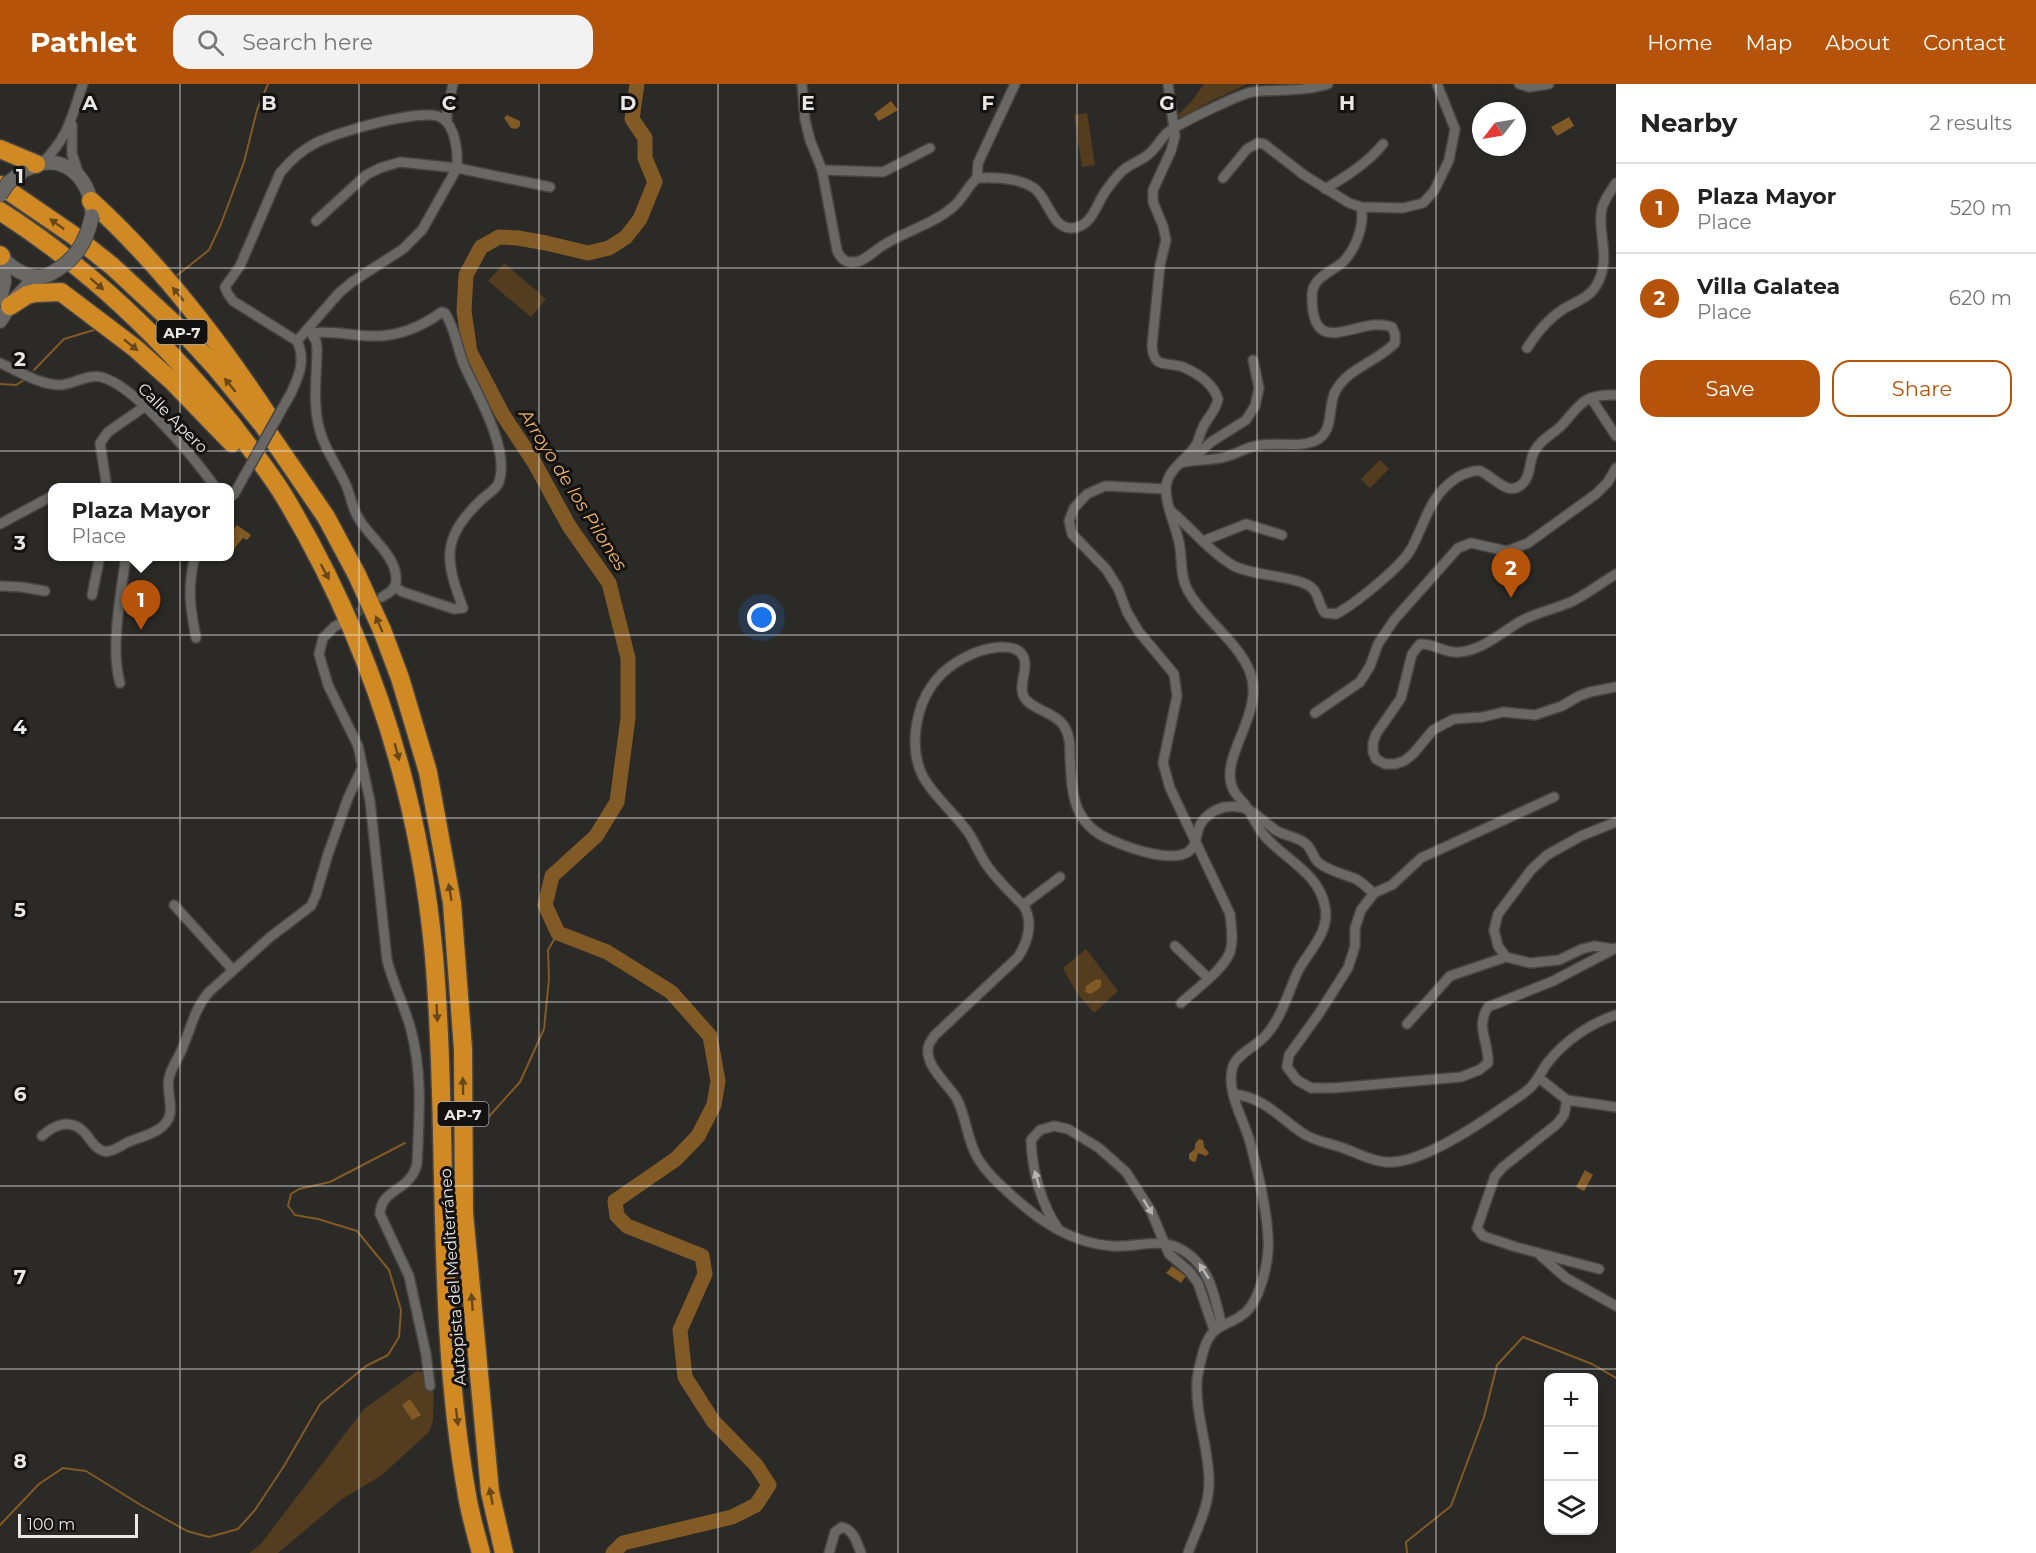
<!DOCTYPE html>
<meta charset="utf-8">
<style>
body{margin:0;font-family:Montserrat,sans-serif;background:#f2f2f2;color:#222}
.controls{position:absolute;right:18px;bottom:18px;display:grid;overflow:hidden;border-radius:12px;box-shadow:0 3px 15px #0003}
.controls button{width:54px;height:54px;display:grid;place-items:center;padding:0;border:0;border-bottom:2px solid #e0e0e0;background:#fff;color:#222;font:30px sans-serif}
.compass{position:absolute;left:1472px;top:18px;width:54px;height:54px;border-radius:50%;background:#fff;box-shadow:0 3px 15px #0003;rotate:239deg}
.scale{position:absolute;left:18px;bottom:15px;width:120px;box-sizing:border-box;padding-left:6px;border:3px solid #e9e8e7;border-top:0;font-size:16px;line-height:21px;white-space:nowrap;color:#e9e8e7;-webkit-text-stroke:4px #131211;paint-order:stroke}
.you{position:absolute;left:762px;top:534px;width:21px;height:21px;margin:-15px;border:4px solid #fff;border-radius:50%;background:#1a73e8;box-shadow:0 0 0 9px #1a73e833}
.badge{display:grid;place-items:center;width:39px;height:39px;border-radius:50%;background:#b45309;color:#fff;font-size:20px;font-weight:700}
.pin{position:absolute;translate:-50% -50px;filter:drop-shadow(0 2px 3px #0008)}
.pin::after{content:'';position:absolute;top:32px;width:21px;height:18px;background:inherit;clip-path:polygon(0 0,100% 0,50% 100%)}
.popup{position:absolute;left:48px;top:399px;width:186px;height:78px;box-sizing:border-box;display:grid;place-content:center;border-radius:12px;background:#fff;filter:drop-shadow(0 2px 4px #0005);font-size:20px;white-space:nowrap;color:#767676}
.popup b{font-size:22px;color:#222}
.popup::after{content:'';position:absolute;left:50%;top:100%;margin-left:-12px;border:12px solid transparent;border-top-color:#fff}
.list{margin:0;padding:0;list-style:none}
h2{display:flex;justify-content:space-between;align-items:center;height:78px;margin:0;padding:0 24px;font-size:26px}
h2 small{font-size:20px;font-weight:400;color:#767676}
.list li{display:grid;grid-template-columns:39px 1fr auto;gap:18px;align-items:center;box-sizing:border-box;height:90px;padding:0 24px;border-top:2px solid #e0e0e0}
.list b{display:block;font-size:22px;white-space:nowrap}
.list p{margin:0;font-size:20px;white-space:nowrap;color:#767676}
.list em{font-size:20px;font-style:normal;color:#767676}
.actions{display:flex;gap:12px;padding:18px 24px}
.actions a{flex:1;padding:14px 0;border:2px solid #b45309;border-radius:18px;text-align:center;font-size:21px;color:#b45309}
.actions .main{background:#b45309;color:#fff}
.icon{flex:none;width:33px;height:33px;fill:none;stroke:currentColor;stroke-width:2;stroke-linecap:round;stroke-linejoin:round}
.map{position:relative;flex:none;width:1616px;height:1469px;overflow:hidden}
header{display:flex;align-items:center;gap:36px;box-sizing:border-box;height:84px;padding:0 30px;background:#b45309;color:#fff}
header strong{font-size:28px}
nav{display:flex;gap:33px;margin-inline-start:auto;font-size:21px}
.search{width:420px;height:54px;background:#f2f2f2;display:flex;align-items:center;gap:15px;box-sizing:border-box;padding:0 21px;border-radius:18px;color:#767676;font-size:22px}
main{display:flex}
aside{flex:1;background:#fff}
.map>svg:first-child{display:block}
.green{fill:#543c1e}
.water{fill:#825a25}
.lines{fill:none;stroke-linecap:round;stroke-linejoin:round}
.stream{stroke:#825a25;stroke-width:2}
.river{stroke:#825a25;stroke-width:15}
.minor-tunnel{stroke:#484644;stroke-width:9;stroke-dasharray:9 4.5;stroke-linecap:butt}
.minor-casing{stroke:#474544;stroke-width:12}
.secondary-casing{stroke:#474544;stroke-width:16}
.motorway-casing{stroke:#474544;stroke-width:21}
.minor{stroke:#6a6865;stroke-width:9}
.secondary{stroke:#6a6865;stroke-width:14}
.motorway{stroke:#d08923;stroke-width:18}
.minor-bridge-casing{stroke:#474544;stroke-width:12;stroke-linecap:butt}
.secondary-bridge-casing{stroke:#474544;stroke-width:16;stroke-linecap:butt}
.minor-bridge{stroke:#6a6865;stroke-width:9}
.secondary-bridge{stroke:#6a6865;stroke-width:14}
.oneway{fill:#684819}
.oneway2{fill:#b6b5b3}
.grid{fill:none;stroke:#e9e8e7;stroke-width:1.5;stroke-opacity:0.55}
.labels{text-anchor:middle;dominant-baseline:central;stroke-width:6;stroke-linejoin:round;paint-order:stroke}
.shield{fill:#131211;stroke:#a9a8a7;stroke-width:1.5}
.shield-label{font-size:15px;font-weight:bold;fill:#e9e8e7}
.street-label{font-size:16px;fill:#e9e8e7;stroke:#131211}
.water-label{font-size:18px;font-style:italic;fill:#f6b86d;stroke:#131211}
.grid-label{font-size:20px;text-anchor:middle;font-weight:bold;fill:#e9e8e7;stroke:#131211;stroke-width:6;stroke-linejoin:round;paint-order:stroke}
</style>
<header>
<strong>Pathlet</strong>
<div class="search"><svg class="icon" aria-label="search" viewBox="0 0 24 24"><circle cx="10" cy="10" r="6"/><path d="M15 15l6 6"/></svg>Search here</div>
<nav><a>Home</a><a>Map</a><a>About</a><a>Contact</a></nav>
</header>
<main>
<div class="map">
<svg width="1616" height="1469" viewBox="0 0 1616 1469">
<rect width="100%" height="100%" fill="#2c2a27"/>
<g class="green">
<polygon points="1204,0 1247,0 1209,18 1184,33 1176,33 1191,18"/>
<polygon points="1087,29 1095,81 1082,83 1074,31"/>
<polygon points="504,179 546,215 531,233 488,197"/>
<polygon points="1380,376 1389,385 1370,404 1361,395"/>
<polygon points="1086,865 1118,907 1094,929 1076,908 1063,884"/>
<polygon points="417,1287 426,1289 434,1298 433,1337 429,1348 382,1391 342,1415 278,1469 249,1469 260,1461 364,1325"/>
</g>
<g class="water">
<polygon points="891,17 898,26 879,37 874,30"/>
<polygon points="507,31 520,37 520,42 516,45 511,44 504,34"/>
<polygon points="1569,33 1574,42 1557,52 1551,43"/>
<polygon points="237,441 251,451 247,456 243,454 234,465 230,462 230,450"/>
<polygon points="1096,895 1101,896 1101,903 1091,910 1085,908 1086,902"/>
<polygon points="1199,1055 1203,1056 1204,1063 1209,1069 1206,1072 1198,1069 1196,1077 1193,1078 1189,1075 1189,1070 1195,1065 1195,1060"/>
<polygon points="1585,1086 1593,1091 1584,1107 1576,1103"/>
<polygon points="1172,1182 1186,1192 1181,1199 1166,1189"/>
<polygon points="410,1315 421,1331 412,1336 402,1321"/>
</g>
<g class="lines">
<g class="stream">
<polyline points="175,193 209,166 221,140 244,78 257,26 268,0"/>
<polyline points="34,286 64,255 94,246"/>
<polyline points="0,300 16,301 24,296"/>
<polyline points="484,1038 520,998 544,945 549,895 548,866 558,849"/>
<polyline points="0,1441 39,1400 63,1384 86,1387 144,1423 187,1447 209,1453 238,1445 255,1426 284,1382 320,1320 366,1282 388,1271 399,1253 401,1226 389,1186 357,1147 318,1135 295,1131 288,1122 291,1110 299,1105 330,1098 405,1059"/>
<polyline points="1407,1469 1406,1458 1451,1422 1484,1333 1497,1281 1523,1253 1592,1280 1616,1294"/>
</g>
<polyline class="river" points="613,1469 623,1459 732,1433 756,1421 769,1401 756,1381 713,1337 685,1293 680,1246 705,1190 702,1172 627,1142 617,1132 615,1117 676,1075 698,1052 714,1021 718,997 710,952 671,908 607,868 558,849 545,821 552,792 596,752 617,718 628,634 628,574 609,499 569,442 534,378 503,331 470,268 464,227 466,191 481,163 499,153 518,154 546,159 588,169 609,164 626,153 640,135 655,98 645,74 645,54 632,35 637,0"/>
<polyline class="minor-tunnel" points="346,536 372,519"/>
<g class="minor-casing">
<g id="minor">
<path d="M 802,0 L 805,36 L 810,56 L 822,86 L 837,166 C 840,174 845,179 854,178 C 864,178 874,167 882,162 C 905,147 932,141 953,123 C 963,115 967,103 977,94 C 995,93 1019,94 1034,104 C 1049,115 1052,146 1073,144 C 1092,142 1096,121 1105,108 C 1111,100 1117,90 1126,84 C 1133,79 1142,76 1149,70 C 1156,64 1160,56 1166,50 C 1175,41 1240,10 1252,8 C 1278,5 1304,8 1328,0"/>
<path d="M 1168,0 L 1175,52 L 1171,67 L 1153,106 L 1153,118 L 1163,142 L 1166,156 L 1160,181 L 1152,262 C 1154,286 1166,277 1183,283 C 1197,289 1213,299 1218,315 C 1216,327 1208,333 1203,343 C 1200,349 1199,356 1196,361 C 1187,376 1168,384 1166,403 C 1165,419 1174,438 1178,454 C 1183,470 1179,489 1187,505 C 1203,535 1237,556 1250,588 C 1266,631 1216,674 1234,707 C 1237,712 1242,717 1246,722 C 1252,731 1256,741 1263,750 C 1282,774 1320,789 1325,823 C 1327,830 1325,842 1322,848 C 1316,862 1305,874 1298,887 C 1288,909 1282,933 1266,951 C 1257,962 1238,969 1233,982 C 1225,1006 1244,1036 1250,1058 C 1258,1088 1270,1137 1268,1167 C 1267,1184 1259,1216 1246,1228 C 1228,1244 1213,1237 1204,1265 C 1201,1276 1198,1286 1197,1297 C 1195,1332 1210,1366 1209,1401 C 1208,1425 1196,1447 1188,1469"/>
<polyline points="1519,0 1529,3 1549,0"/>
<polyline points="447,38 447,27 453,0"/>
<polyline points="72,41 72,70 79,91"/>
<path d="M 43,78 C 69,52 71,34 83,0"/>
<polyline points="822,86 883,88 930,64"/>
<polyline points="977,94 978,79 1015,0"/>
<polyline points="1223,94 1247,65 1258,59 1264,60 1304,91 1349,119 1361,123 1403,124 1423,119 1434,107 1449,76 1455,45 1437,0"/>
<path d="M 1325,105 C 1345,93 1368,79 1383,60"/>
<polyline points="316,137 366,91 380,84 400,78 457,84 550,103"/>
<path d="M 307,247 L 311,249 C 334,246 350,252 372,252 C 398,253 421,243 442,228 L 445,229 C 455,244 457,264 464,281 C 477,310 510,365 499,398 C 497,405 486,411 480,417 C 441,455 445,476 463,524 L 454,525 L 403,508 L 394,503"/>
<path d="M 311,249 L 316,257 L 317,264 C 317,291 312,321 320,347 C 325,366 338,383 346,401 C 351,412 352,425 359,435 C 370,454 398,473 396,497 C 396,506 388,509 382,513"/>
<path d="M 1527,264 C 1536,250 1548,235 1562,226 C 1574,218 1588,215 1596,202 C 1613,174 1596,148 1602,124 C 1605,114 1611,107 1616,99"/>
<path d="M 0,279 C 18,287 40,301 60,301 C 74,300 87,290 101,293 C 135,301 195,375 216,404"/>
<path d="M 291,309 C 299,292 306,276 297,257 L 339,209 L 352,198 L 403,165 L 422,146 L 457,84 C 458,69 456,43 442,34 C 425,22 333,49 314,60 C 300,67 290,77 280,89 L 240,182 L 225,203 L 228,210 L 233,217 L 297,257"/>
<polyline points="1591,314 1616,352"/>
<polyline points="1192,376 1211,358 1246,336 1255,322 1259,304 1253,276"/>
<path d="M 1180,379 C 1195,375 1211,377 1225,373 C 1237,370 1248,362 1260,361 C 1279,358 1297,364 1315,357 C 1335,348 1327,324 1335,308 C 1347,284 1377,278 1395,259 L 1395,250 L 1392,243 C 1358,230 1311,281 1312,210 C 1313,193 1333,187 1343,178 C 1356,165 1365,140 1361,123"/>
<polyline points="107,404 100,359 108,348 144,323"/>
<path d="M 1166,405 L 1105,402 L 1087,410 L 1074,424 L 1069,437 L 1072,450 L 1106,485 L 1118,504 L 1127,528 L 1139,548 L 1174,590 L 1177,612 L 1163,679 L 1170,704 L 1230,830 C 1231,842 1234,856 1230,868 C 1224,885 1195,906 1181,919"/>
<path d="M 1171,427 C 1192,445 1210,468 1234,482 C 1252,492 1302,492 1313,505 C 1319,511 1319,522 1325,529 L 1336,530 C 1355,520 1401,483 1411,465 C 1426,438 1429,411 1458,393 C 1464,390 1473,386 1480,387 C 1494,392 1509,416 1524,398 C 1531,390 1529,378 1534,368 C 1539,357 1551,351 1560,343 C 1581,321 1581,310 1616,311"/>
<polyline points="0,440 52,412"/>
<polyline points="1203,457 1246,440 1282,451"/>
<path d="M 195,472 C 187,505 190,522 196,554"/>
<path d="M 1616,490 C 1601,499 1588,509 1573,517 C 1556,525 1537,528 1521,537 C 1502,548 1483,566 1460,568 C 1445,570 1434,559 1420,560 L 1412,570 L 1401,614 L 1376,650 L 1373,659 L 1373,668 L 1376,675 L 1385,680 L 1395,680 L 1404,677 L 1413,670 L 1433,646 L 1454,635 L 1483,633 L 1503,628 L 1535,631 L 1562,622 L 1579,612 L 1590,608 L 1616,603"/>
<polyline points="0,502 21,503 45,507"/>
<polyline points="92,511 100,472"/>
<path d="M 346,536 L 334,543 L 323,554 L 319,570 L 328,601 L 358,662 L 370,717 L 387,876 C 393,900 405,923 411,946 C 423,991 419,1035 417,1080 C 410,1108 381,1104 380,1130 L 409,1192 L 426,1270 L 430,1302"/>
<path d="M 120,599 C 110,564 121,509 126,472"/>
<polyline points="1315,629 1360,598 1370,582 1378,560 1394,536 1458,464 1471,459 1507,467 1528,459 1596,410 1608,398 1616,384"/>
<polyline points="1374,809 1392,801 1421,774 1554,713"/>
<polyline points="174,821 233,886"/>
<polyline points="1023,821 1060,793"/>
<polyline points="1175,862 1208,894"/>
<polyline points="1614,865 1594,862 1582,865 1559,876 1530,879 1506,873 1498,862 1494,846 1498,830 1531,786 1547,771 1581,752 1616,738"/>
<polyline points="1407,940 1450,892 1506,873"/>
<polyline points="1539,994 1567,1016 1616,1023"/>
<path d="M 1234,1010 C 1267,1015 1278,1033 1304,1050 C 1317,1058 1330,1059 1343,1064 C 1358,1069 1370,1077 1386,1078 C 1420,1081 1478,1041 1505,1022 C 1513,1016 1523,1011 1531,1003 C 1539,995 1542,985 1549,977 C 1566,956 1591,939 1616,931"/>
<polyline points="1567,1016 1564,1031 1557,1040 1503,1083 1495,1092 1477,1144 1483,1152 1516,1163 1599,1185"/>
<path d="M 42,1052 C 55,1040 71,1034 85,1049 C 90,1055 94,1063 101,1066 C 102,1067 108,1068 109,1067 C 115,1066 121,1062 126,1059 C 137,1054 149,1052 159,1045 C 180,1031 165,1013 169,994 C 171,984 178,975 182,965 C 191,945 194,925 209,908 L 269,854 L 311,822 L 316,811 L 328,770 L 348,714 L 362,684"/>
<path d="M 1059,1146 C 1041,1121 1032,1086 1031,1056 L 1040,1046 L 1054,1042 L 1068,1045 L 1099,1064 L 1126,1088 L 1151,1127 L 1169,1170 L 1189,1187 L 1198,1199 L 1214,1246"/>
<polyline points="1541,1172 1566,1194 1616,1222"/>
<path d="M 1222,1242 C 1214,1212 1211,1184 1184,1167 C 1161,1152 1137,1164 1113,1162 C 1072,1160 1038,1136 1009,1109 C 997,1098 984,1086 976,1071 C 967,1054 966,1033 957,1015 C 948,1000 926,983 928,965 C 928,960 932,956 934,952 L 1018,873 C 1028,858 1034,837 1023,821 C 1010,808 996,795 986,780 C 979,770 975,758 968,748 C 956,731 939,717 927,699 C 911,676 913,645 922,620 C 932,595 948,581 972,570 C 987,564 1025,554 1025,581 C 1025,591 1019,604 1024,613 C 1030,625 1055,628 1064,642 C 1070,651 1070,662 1070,673 C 1072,709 1072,740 1111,756 C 1129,764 1180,783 1193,763 C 1197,756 1197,747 1200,741 C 1205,732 1215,725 1225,723 C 1252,719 1258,735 1277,747 C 1286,752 1298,753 1306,760 C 1312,765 1313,774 1319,779 C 1329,787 1344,790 1356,795 C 1363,799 1368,805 1374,809 L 1361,826 L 1355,844 L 1355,862 L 1348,884 L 1318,931 L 1289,971 L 1287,983 L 1297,996 L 1311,1004 L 1334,1004 L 1461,993 L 1479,986 L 1488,979 C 1489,957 1475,943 1488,923 L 1553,897 L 1616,864"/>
<path d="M 829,1469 L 835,1448 L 842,1443 C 854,1446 857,1459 861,1469"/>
</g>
</g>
<g class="secondary-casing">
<g id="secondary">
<path d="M 27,85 C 61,66 90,92 92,127"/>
<path d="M 0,170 C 8,183 29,196 44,192"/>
<polyline points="0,214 4,198 3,175"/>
<polyline points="0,237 13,217 36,193"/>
</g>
</g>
<g class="motorway-casing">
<g id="motorway">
<polyline points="0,65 36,80"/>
<polyline points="0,101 73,151 112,182 181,246 216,284 263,341 326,433 357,491 382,546 400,594 428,688 452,819 463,965 464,1129 490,1408 504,1469"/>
<path d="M 91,117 C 160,180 218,255 269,333"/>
<path d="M 0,127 C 38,151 74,179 108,209 C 153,249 193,292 231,339 C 249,363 269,387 284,412 C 369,554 419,707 434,872 C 449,1051 435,1233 467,1411 C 470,1430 476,1450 481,1469"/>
<polyline points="0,171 1,172"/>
<polyline points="10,222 27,211 35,209 61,208 135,264 172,297 232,359"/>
</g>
</g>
<use href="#minor" class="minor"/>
<use href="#secondary" class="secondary"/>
<use href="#motorway" class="motorway"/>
<g class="minor-bridge-casing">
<polyline id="minor-bridge" points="233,412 291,309"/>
</g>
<g class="secondary-bridge-casing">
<g id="secondary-bridge">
<polyline points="0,111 8,99 22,88"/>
<path d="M 48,191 C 74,178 86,160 92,132"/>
</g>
</g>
<use href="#minor-bridge" class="minor-bridge"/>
<use href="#secondary-bridge" class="secondary-bridge"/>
</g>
<defs><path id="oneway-solid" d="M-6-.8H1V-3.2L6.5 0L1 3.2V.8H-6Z" transform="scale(1.5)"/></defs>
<g class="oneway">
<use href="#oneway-solid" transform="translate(57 140) rotate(-144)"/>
<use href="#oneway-solid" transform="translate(97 200) rotate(41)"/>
<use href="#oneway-solid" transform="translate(178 210) rotate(-130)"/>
<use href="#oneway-solid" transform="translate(131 261) rotate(39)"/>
<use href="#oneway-solid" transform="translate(230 301) rotate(-129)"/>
<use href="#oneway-solid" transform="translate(325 488) rotate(62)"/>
<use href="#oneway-solid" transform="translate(379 540) rotate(-113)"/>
<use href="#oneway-solid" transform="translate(397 668) rotate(75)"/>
<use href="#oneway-solid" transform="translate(450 808) rotate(-100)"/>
<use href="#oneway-solid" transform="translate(437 929) rotate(87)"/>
<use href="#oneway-solid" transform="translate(463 1002) rotate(-91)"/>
<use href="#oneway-solid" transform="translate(472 1218) rotate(-95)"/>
<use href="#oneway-solid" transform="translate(457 1333) rotate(83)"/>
<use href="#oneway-solid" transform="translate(491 1412) rotate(-101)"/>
</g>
<g class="oneway2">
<use href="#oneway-solid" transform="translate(1037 1095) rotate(-106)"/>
<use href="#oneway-solid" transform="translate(1148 1123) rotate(59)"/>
<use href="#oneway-solid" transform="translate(1204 1187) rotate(-123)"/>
</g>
<path class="grid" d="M 180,0 L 180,1469M 359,0 L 359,1469M 539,0 L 539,1469M 718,0 L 718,1469M 898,0 L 898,1469M 1077,0 L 1077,1469M 1257,0 L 1257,1469M 1436,0 L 1436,1469M 0,184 L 1616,184M 0,367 L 1616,367M 0,551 L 1616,551M 0,734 L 1616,734M 0,918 L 1616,918M 0,1102 L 1616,1102M 0,1285 L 1616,1285"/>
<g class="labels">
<g class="shield">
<rect x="156.5" y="236" width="51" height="24" rx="4.5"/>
<rect x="437.5" y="1018" width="51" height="24" rx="4.5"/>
</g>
<g class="shield-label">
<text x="182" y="248">AP-7</text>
<text x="463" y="1030">AP-7</text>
</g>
<g class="street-label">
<text transform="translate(173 334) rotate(45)">Calle Apero</text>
<text transform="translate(453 1193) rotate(-94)">Autopista del Mediterráneo</text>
</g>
<g class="water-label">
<text transform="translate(573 406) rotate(58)">Arroyo de los Pilones</text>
</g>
</g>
<g class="grid-label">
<text x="90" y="26">A</text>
<text x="269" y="26">B</text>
<text x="449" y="26">C</text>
<text x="628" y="26">D</text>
<text x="808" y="26">E</text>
<text x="988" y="26">F</text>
<text x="1167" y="26">G</text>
<text x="1347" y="26">H</text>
<text x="20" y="99">1</text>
<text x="20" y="282">2</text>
<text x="20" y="466">3</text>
<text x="20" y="650">4</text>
<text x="20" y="833">5</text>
<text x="20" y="1017">6</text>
<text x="20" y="1200">7</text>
<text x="20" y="1384">8</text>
</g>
</svg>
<div class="controls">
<button>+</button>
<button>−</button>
<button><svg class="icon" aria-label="layers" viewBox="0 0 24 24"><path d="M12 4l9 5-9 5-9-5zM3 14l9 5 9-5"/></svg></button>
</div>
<svg class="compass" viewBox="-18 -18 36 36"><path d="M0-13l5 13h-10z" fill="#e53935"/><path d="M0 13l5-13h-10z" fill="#767676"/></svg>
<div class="scale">100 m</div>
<div class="you"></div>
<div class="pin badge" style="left:141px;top:546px">1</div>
<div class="popup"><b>Plaza Mayor</b>Place</div>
<div class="pin badge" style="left:1511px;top:514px">2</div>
</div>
<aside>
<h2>Nearby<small>2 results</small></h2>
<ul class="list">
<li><span class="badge">1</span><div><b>Plaza Mayor</b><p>Place</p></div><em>520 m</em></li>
<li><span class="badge">2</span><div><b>Villa Galatea</b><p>Place</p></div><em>620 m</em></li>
</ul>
<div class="actions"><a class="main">Save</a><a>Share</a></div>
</aside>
</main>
